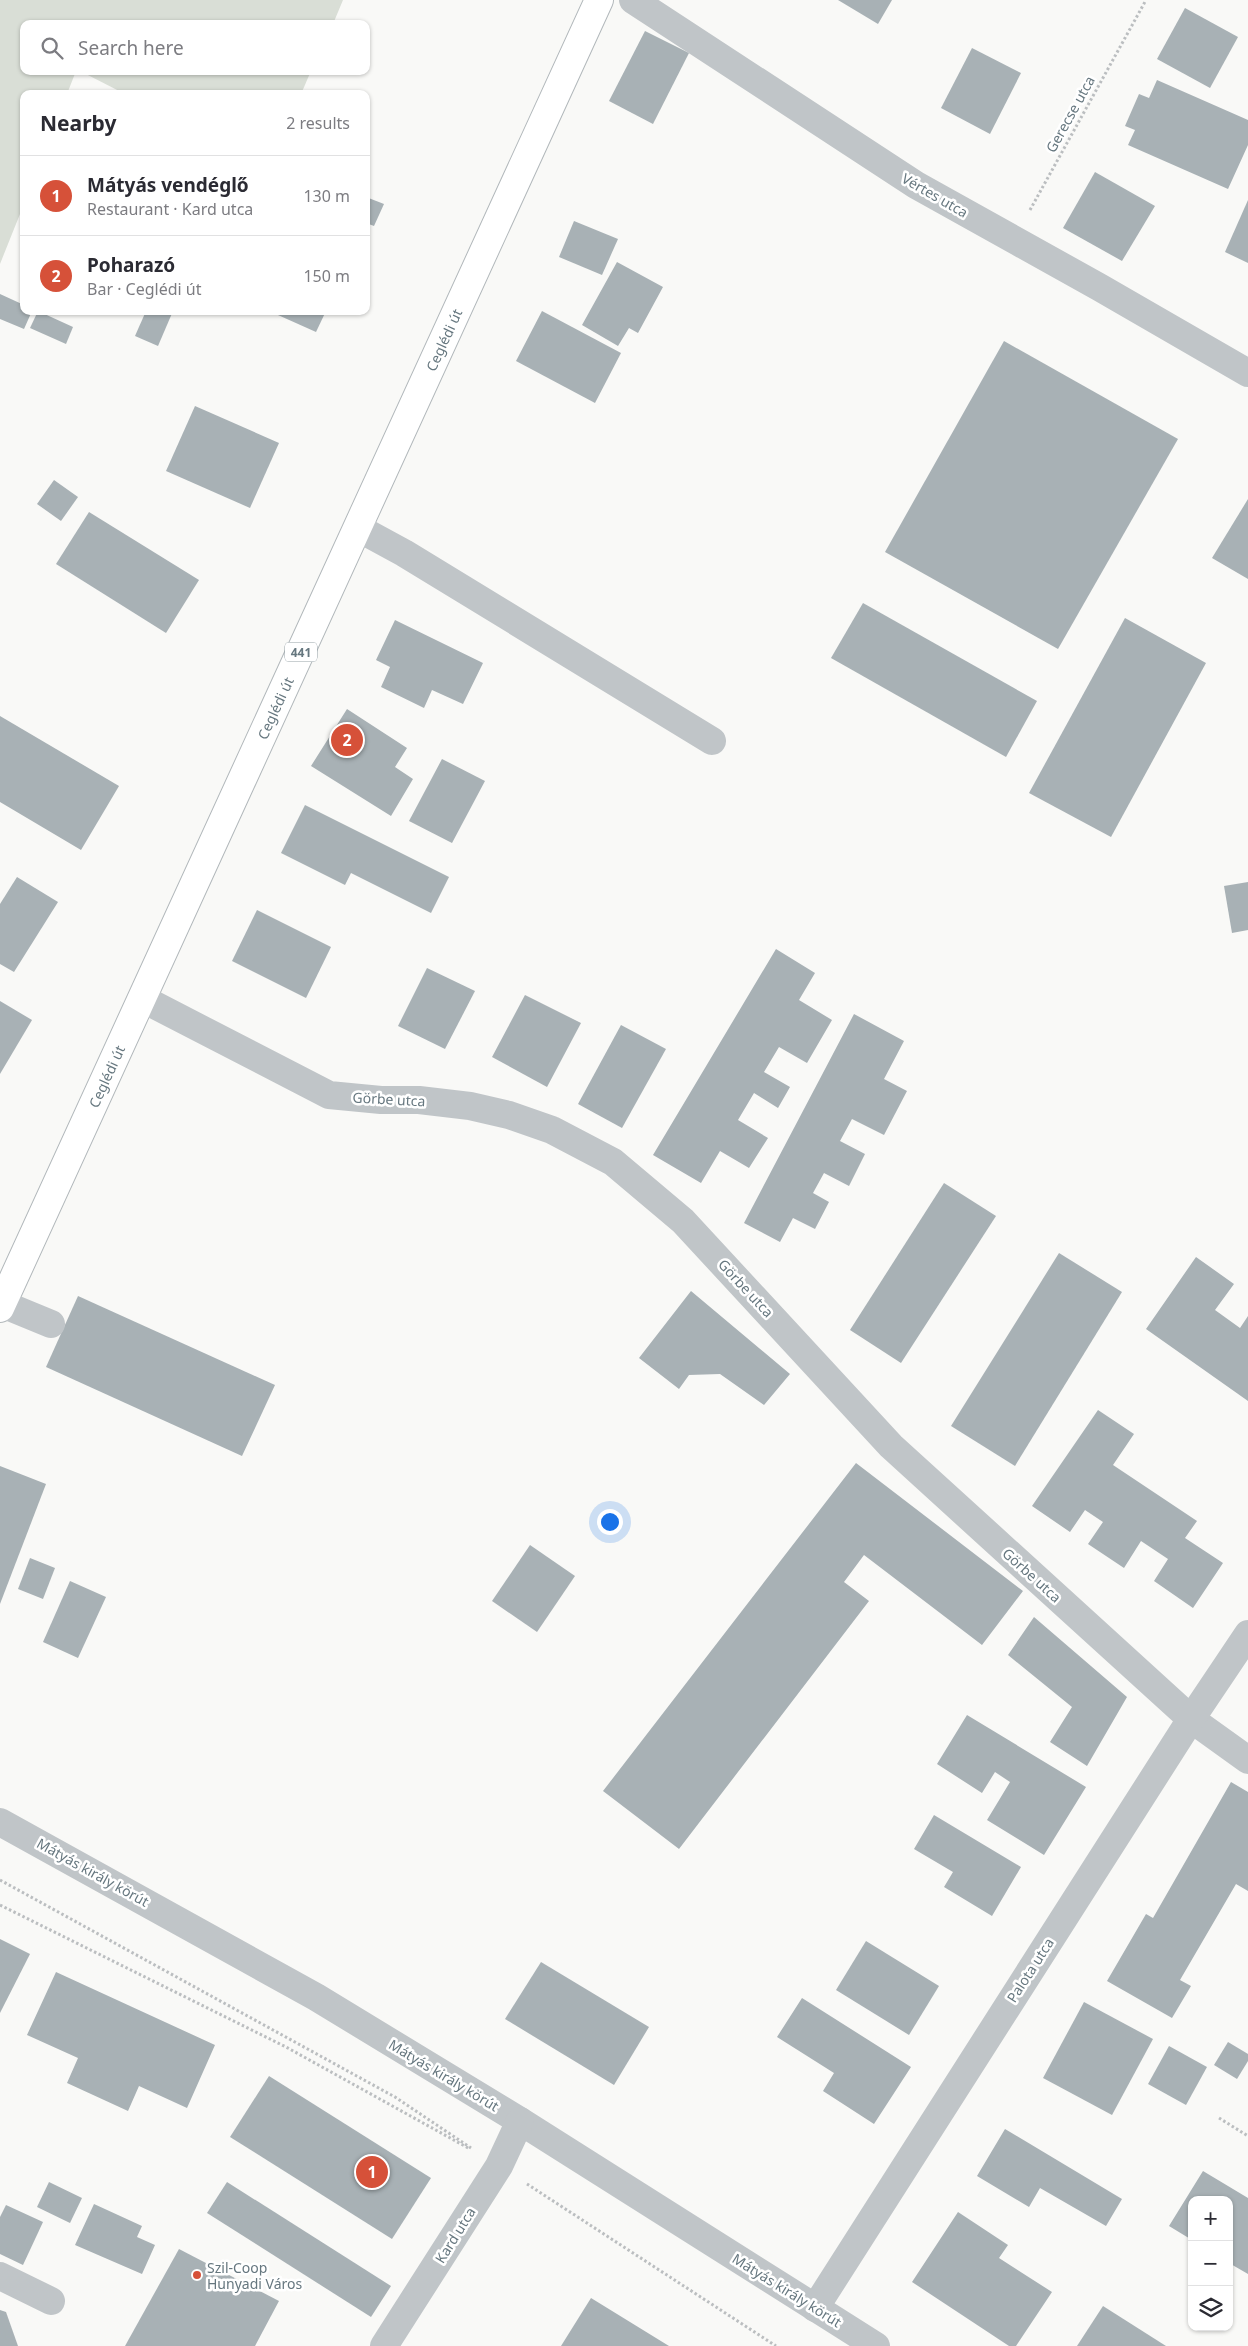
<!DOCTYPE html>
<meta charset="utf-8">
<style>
body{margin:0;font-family:"Noto Sans",sans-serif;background:#f7f7f7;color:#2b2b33}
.controls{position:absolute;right:15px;bottom:15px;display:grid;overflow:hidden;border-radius:10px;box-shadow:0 1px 4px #0004}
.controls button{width:45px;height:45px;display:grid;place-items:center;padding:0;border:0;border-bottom:1px solid #e1e1e2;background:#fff;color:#2b2b33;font:25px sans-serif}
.you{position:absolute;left:609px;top:1521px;width:18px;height:18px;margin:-12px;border:4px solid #fff;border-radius:50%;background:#1a73e8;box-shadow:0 0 0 8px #1a73e833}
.badge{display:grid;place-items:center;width:32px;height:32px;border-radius:50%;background:#d65139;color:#fff;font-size:16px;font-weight:700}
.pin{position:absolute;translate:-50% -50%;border:2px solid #fff;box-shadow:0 1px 5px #0006}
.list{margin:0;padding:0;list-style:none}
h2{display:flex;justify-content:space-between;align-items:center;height:65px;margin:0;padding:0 20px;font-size:21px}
h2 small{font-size:16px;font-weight:400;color:#7c7c81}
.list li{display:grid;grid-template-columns:32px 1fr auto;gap:15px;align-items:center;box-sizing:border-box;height:80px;padding:0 20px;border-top:1px solid #e1e1e2}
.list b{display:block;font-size:19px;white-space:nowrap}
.list p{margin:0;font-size:16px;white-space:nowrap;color:#7c7c81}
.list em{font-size:16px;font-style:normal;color:#7c7c81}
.icon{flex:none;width:28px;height:28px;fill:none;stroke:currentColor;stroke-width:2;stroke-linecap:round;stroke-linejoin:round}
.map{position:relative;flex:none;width:1248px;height:2346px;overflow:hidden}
.search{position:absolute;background:#fff;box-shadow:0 1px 4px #0004;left:20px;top:20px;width:350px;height:55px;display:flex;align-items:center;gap:12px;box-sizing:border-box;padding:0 18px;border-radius:10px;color:#7c7c81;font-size:19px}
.panel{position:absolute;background:#fff;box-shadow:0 1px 4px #0004;left:20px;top:90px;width:350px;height:225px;border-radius:10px}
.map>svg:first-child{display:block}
.green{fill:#d9ded6}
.building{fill:#a8b1b5}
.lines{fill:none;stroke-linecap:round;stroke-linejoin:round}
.major-casing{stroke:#b2b8bb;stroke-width:30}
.path{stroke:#bbbec0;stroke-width:3;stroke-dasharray:2.5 2.5;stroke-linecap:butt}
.minor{stroke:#c0c5c8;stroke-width:28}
.major{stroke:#fff;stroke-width:28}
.poi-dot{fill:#d65139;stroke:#fff;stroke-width:2}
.labels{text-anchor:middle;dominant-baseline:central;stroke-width:5;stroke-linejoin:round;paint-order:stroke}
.shield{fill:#fff;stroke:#94a0a5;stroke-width:1}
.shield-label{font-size:12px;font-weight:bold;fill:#66777f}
.street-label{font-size:14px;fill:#66777f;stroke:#fff}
.poi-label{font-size:14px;fill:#66777f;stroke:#fff;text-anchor:start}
</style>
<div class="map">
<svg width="1248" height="2346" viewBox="0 0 1248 2346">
<rect width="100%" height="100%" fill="#f9f9f7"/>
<g class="green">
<polygon points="0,0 343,0 333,24 24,24 24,71 76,71 67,94 24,94 24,204 0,264"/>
<polygon points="80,71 311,71 301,94 125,94"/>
</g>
<g class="building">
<polygon points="838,0 892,0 878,24"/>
<polygon points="1185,8 1238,37 1210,88 1157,59"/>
<polygon points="645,31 689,53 653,124 609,101"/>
<polygon points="972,48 1021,73 990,134 941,108"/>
<polygon points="1157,80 1248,120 1248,145 1228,189 1128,145 1135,130 1125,126 1139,94 1149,98"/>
<polygon points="1095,172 1155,206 1122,261 1063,228"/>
<polygon points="366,197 384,204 374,226 366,223"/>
<polygon points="1248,200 1248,263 1225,252"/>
<polygon points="574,221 618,239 602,275 559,257"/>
<polygon points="617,262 663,287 638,333 629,328 618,346 582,325"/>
<polygon points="0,294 24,305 24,311 32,311 24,329 0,319"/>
<polygon points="38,311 73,327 66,344 30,328"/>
<polygon points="146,311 173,311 158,346 135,336"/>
<polygon points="269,311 326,311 316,332"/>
<polygon points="542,311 621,353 595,403 516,361"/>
<polygon points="1004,341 1178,439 1058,649 885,552"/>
<polygon points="195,406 279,443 250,508 166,471"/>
<polygon points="54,480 78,497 61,521 37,504"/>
<polygon points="1248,499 1248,579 1212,558"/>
<polygon points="89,512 199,580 166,633 56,564"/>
<polygon points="863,603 1037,701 1006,757 831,658"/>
<polygon points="1125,618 1206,663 1111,837 1029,793"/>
<polygon points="395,620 483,663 463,704 432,690 424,708 381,687 390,667 376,660"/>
<polygon points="347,709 407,748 395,767 413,779 391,816 311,766"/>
<polygon points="0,716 119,786 81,850 0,802"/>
<polygon points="442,759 485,781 452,843 409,821"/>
<polygon points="305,805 449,877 431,913 351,873 345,885 281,853"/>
<polygon points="17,877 58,902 14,972 0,964 0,904"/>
<polygon points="1248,882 1248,930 1232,933 1224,886"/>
<polygon points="257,910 331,947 306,998 232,961"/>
<polygon points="776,949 815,973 799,1000 832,1020 807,1063 779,1047 764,1072 790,1087 778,1108 754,1093 738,1120 768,1138 749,1168 720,1151 701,1183 653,1155"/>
<polygon points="427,968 475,991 445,1049 398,1026"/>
<polygon points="525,995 581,1023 547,1087 492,1057"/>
<polygon points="0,1001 32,1020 0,1074"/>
<polygon points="854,1014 904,1041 884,1079 907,1091 884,1135 852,1119 840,1141 865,1154 849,1186 824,1173 813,1193 829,1202 815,1229 793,1218 780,1242 744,1223"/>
<polygon points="621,1025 666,1049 622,1128 578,1104"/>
<polygon points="944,1183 996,1216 901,1363 850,1330"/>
<polygon points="1059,1253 1122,1292 1015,1466 951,1426"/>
<polygon points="1196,1257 1234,1284 1215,1310 1240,1328 1248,1316 1248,1401 1146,1329"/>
<polygon points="691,1291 790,1374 764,1405 720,1374 689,1375 679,1389 639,1358"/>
<polygon points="78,1296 275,1385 242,1456 46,1367"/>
<polygon points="1098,1410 1134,1434 1113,1465 1197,1521 1185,1538 1223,1563 1193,1608 1154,1581 1168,1559 1141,1541 1124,1568 1088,1544 1103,1522 1085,1510 1070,1532 1032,1506"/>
<polygon points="856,1463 1023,1591 982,1645 864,1555 844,1582 869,1601 679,1849 603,1791"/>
<polygon points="0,1466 46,1484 0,1604"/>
<polygon points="530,1545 575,1576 537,1632 492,1601"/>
<polygon points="30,1558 55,1568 43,1599 18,1589"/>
<polygon points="70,1581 106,1597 78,1658 43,1642"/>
<polygon points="1034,1617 1127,1697 1087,1766 1050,1742 1072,1707 1008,1655"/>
<polygon points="967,1715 1086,1787 1044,1855 987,1820 1010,1782 995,1772 982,1793 937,1764"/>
<polygon points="1231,1782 1248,1792 1248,1891 1236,1884 1180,1980 1191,1986 1172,2018 1107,1981 1146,1914 1153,1918"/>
<polygon points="934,1815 1021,1867 992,1916 944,1887 953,1872 914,1849"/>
<polygon points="0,1939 30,1954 0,2013"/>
<polygon points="866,1941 939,1986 909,2035 836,1990"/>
<polygon points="541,1962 649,2027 614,2085 505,2019"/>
<polygon points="56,1972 215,2045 187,2108 139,2086 128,2111 67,2083 78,2058 27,2035"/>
<polygon points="802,1998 911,2067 874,2124 823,2091 834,2073 777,2037"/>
<polygon points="1084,2002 1153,2039 1112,2115 1043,2078"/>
<polygon points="1228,2042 1248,2054 1248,2061 1237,2079 1214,2065"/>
<polygon points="1169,2046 1207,2067 1186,2105 1148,2084"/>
<polygon points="269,2076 431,2178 392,2239 230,2137"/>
<polygon points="1005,2129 1122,2199 1106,2226 1040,2188 1029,2207 977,2176"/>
<polygon points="1203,2171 1248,2198 1248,2274 1229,2263 1229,2200 1192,2200 1192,2240 1169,2226"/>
<polygon points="49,2182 82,2198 70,2223 37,2207"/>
<polygon points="227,2182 391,2286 371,2317 207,2213"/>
<polygon points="94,2204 142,2226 137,2237 155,2245 142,2274 75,2245"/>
<polygon points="6,2205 43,2222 23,2265 0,2254 0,2217"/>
<polygon points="958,2212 1008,2245 999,2258 1052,2292 1016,2346 1009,2346 912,2282"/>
<polygon points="179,2249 279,2301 255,2346 125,2346"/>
<polygon points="591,2298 669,2346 561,2346"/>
<polygon points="1103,2306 1166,2346 1077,2346"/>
<polygon points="0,2310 6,2312 18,2346 0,2346"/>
</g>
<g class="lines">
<g class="major-casing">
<g id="major">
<path id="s1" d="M 0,1308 L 599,0"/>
</g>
</g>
<g class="path">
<polyline points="1030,210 1146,0"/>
<polyline points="0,1880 395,2097 471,2148"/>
<polyline points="0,1905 286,2047 470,2149"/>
<polyline points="1219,2118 1248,2136"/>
<polyline points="527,2184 776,2346"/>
</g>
<g class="minor">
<polyline points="633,0 916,185 1099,287 1248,373"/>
<polyline points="358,528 404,553 712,741"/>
<polyline points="143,999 329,1095 381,1100 419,1100 470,1106 509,1115 552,1130 613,1162 683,1221 891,1446 1191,1719 1248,1760"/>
<polyline points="0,1303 51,1324"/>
<polyline points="0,1822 316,1997 520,2121 876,2346"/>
<polyline points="0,2276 51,2301"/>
<polyline points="815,2308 1191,1719 1248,1634"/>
<polyline points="384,2346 499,2166 520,2121"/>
</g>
<use href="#major" class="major"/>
</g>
<circle class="poi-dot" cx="197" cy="2275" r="5"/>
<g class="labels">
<rect class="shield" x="285" y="642.5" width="32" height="19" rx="4"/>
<g class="shield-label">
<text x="301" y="652">441</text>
</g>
<g class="street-label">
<text transform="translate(1070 114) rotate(-61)">Gerecse utca</text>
<text transform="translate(935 195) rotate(30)">Vértes utca</text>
<text stroke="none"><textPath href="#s1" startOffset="1065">Ceglédi út</textPath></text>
<text stroke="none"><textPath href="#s1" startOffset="660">Ceglédi út</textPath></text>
<text stroke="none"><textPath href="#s1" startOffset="255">Ceglédi út</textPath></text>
<text transform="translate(389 1099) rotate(3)">Görbe utca</text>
<text transform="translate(746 1288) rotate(47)">Görbe utca</text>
<text transform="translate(1032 1575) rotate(42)">Görbe utca</text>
<text transform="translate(93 1872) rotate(29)">Mátyás király körút</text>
<text transform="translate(1030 1970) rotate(-57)">Palota utca</text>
<text transform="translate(444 2075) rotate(31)">Mátyás király körút</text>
<text transform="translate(455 2235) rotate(-58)">Kard utca</text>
<text transform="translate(787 2290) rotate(32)">Mátyás király körút</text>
</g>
<g class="poi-label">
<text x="207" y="2267">Szil-Coop<tspan x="207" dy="16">Hunyadi Város</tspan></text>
</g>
</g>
</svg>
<div class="controls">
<button>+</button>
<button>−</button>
<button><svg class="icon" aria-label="layers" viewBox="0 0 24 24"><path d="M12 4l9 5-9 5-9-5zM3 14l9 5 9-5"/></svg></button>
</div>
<div class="you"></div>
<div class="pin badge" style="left:372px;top:2172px">1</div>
<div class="pin badge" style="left:347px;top:740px">2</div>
<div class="search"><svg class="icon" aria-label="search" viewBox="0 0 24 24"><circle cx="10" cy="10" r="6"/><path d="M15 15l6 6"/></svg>Search here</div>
<section class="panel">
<h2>Nearby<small>2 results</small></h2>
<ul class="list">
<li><span class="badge">1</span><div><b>Mátyás vendéglő</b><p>Restaurant · Kard utca</p></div><em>130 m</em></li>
<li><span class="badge">2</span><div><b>Poharazó</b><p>Bar · Ceglédi út</p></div><em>150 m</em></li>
</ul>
</section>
</div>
